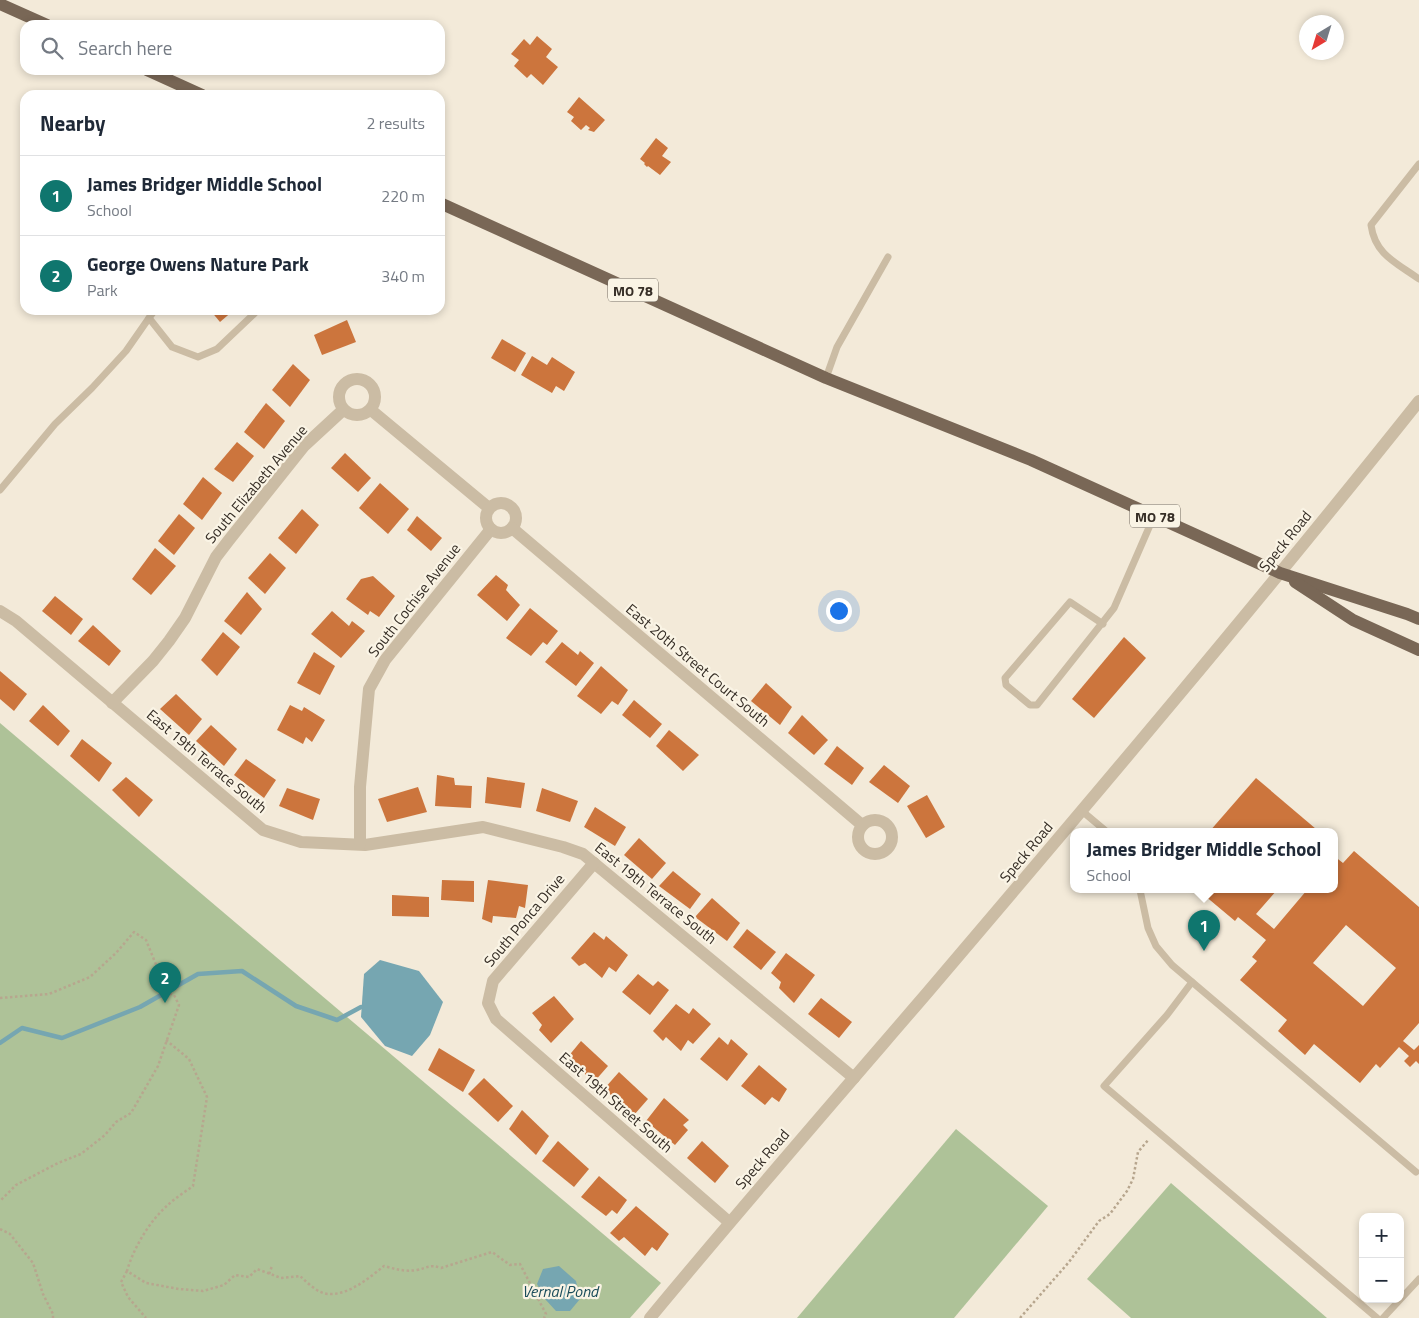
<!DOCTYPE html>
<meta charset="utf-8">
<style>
body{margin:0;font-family:"Titillium Web",sans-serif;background:#f2f2f3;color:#1f2937}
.controls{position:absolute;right:15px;bottom:15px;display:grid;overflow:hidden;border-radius:10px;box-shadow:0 2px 8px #0003}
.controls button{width:45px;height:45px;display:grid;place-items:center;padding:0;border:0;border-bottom:1px solid #e0e1e3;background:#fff;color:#1f2937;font:25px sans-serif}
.compass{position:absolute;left:1299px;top:15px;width:45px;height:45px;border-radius:50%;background:#fff;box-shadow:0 2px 8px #0003;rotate:218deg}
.you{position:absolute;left:838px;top:610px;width:18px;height:18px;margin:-12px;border:4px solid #fff;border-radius:50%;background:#1a73e8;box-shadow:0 0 0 8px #1a73e833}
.badge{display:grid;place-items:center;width:32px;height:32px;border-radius:50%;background:#0f766e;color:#fff;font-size:16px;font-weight:700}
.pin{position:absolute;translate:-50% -41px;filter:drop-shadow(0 1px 2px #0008)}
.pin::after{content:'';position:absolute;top:26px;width:18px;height:15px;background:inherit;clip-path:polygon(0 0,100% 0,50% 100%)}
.popup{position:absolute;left:1070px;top:828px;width:268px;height:65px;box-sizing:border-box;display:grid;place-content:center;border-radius:10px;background:#fff;filter:drop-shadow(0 1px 4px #0005);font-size:16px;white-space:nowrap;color:#747a83}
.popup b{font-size:19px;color:#1f2937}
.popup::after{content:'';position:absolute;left:50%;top:100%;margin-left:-10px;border:10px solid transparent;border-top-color:#fff}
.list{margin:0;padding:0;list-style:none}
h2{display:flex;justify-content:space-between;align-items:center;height:65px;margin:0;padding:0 20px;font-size:21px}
h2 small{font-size:16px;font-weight:400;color:#747a83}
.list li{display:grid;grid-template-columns:32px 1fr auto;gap:15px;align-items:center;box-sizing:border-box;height:80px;padding:0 20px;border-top:1px solid #e0e1e3}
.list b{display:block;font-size:19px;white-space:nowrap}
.list p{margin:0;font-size:16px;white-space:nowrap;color:#747a83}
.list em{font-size:16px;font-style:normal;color:#747a83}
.icon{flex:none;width:28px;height:28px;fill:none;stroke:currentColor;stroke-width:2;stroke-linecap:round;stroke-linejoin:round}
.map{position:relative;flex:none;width:1419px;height:1318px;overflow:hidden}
.search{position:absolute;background:#fff;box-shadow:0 2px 8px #0003;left:20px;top:20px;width:425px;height:55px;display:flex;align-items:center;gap:12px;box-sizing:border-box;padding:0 18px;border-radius:15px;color:#747a83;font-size:19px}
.panel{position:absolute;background:#fff;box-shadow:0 2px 8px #0003;left:20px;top:90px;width:425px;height:225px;border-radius:15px}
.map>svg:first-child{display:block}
.green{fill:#aec298}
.water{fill:#76a6b1}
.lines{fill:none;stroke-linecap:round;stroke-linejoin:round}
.stream{stroke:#76a6b1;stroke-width:4.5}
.building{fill:#cc753d;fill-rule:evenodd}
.path{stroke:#b7a68e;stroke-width:2.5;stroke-dasharray:2.5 2.5;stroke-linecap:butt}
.service{stroke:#cbbca4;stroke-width:7}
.minor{stroke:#cbbca4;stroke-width:12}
.primary{stroke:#796756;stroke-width:12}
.labels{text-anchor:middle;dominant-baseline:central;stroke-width:4.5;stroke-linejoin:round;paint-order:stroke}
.shield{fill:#faf4e5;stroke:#71695f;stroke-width:1}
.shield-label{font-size:14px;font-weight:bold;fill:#362e26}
.street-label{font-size:15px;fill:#362e26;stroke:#faf4e5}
.water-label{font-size:16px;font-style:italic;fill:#1a4c5a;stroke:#faf4e5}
</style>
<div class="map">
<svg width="1419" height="1318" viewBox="0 0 1419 1318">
<rect width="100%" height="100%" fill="#f3ead9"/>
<g class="green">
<polygon points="0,723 661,1283 630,1318 0,1318"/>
<polygon points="956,1129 1048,1206 954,1318 797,1318"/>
<polygon points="1171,1183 1327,1318 1131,1318 1087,1279"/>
</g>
<g class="water">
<polygon points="380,960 419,971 443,1002 430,1035 412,1056 385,1046 361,1017 364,974"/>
<polygon points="559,1266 576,1281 580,1299 570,1311 556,1311 545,1299 537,1284 543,1269"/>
</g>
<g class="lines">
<polyline class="stream" points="0,1043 22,1028 62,1038 140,1007 198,974 242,971 296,1006 337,1020 361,1007"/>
</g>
<g class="building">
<polygon points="537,36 552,49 546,57 558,67 543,85 531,74 527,78 514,66 519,60 511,54 524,39 530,45"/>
<polygon points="579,97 605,120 594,132 588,130 590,128 586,125 581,130 571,121 574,117 567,112"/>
<polygon points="656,138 668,148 662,156 671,162 660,175 648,166 647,167 644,164 645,163 640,159"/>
<polygon points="210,310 234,310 220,322"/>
<polygon points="347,320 356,342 322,355 314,335"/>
<polygon points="502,339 526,353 515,372 491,358"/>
<polygon points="532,356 547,365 552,357 575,372 564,391 556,386 552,393 521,375"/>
<polygon points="293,364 310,380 290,407 272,390"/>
<polygon points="266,403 285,421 264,449 244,432"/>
<polygon points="237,442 254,456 233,482 214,469"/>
<polygon points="345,453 371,478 358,492 331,468"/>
<polygon points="203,477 222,493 202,520 183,504"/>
<polygon points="380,483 409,509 388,534 359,508"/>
<polygon points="302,509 319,525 296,554 278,538"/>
<polygon points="179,514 195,528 174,555 158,541"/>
<polygon points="417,516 442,538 431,551 407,530"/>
<polygon points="155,548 176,566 151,595 132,579"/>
<polygon points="270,553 286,568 265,594 248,578"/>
<polygon points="496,575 508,585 506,590 520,605 507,621 477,595"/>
<polygon points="373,576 395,596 379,617 370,611 368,615 346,599 361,579"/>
<polygon points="247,592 262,609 241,635 224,621"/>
<polygon points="55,596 83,619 71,635 42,611"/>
<polygon points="530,608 558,631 547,645 543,642 531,656 506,638"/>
<polygon points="332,611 349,626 352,621 365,631 341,658 311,634"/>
<polygon points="93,625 121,651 109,666 78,641"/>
<polygon points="223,632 240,647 217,676 201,660"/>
<polygon points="1124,637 1146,658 1094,718 1072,699"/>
<polygon points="562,642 578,655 580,651 594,663 576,686 545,662"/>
<polygon points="314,652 335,666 320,695 297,683"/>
<polygon points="601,666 628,690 618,705 612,701 601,714 577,696"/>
<polygon points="0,671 27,694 14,711 0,699"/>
<polygon points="766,683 792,707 780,725 751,701"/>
<polygon points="176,694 202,719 189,735 160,709"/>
<polygon points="634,700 662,724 650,738 622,715"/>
<polygon points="43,705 70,731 58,746 29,721"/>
<polygon points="290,705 302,711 304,707 325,720 312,742 306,737 303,744 277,730"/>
<polygon points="802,715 828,740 814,755 788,733"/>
<polygon points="211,725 237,749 224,766 196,741"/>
<polygon points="669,730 699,755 683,771 656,746"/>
<polygon points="82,739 112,763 99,782 70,756"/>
<polygon points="837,746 864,768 852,785 824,764"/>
<polygon points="246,759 276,780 264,798 234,775"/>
<polygon points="884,765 910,786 898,803 869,782"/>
<polygon points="437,775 454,778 455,785 472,786 471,808 435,806"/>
<polygon points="126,777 153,800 139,817 112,790"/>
<polygon points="487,777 525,783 521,808 485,803"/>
<polygon points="1256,778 1316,829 1314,832 1209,832"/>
<polygon points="418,787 427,812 387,822 378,799"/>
<polygon points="287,788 320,799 313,820 279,806"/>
<polygon points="542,788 578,801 570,822 536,811"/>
<polygon points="927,795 945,827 926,838 907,806"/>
<polygon points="595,807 626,827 615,846 584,827"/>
<polygon points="639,838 666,863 652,879 624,855"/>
<path d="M 1334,851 L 1337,853 L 1334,856 L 1343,863 L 1354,851 L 1419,907 L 1419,1023 L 1403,1041 L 1414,1050 L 1419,1045 L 1419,1064 L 1416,1061 L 1410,1067 L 1404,1061 L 1409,1056 L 1399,1047 L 1380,1068 L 1376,1064 L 1360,1083 L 1314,1044 L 1305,1055 L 1278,1031 L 1287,1020 L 1240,980 L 1257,961 L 1252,957 L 1266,940 L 1238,917 L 1235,921 L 1198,890 L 1277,890 L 1256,914 L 1274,929 L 1307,890 L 1334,890 ZM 1346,925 L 1396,968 L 1363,1006 L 1313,963 Z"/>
<polygon points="673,871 701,894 690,909 659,886"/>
<polygon points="442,880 474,881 474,902 441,900"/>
<polygon points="488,880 528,885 525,908 519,906 516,918 493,916 492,923 482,919"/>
<polygon points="392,895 429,897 429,917 392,916"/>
<polygon points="712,898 740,923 727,941 695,917"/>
<polygon points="747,929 776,952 761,970 733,947"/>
<polygon points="594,932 604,940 606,936 628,955 616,972 609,967 602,978 585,963 579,966 571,958"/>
<polygon points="786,953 815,975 794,1003 779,988 781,982 771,973"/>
<polygon points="638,974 653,986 658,981 669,990 650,1015 622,992"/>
<polygon points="554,996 574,1019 551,1043 539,1030 542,1025 532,1013"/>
<polygon points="821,998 852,1022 839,1038 808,1014"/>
<polygon points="676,1004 689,1014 693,1008 711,1024 693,1044 688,1040 681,1051 666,1037 663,1041 653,1031"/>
<polygon points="719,1037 728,1045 731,1039 748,1054 727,1081 700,1059"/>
<polygon points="581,1041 608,1066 594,1082 567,1058"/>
<polygon points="439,1048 475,1070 463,1092 428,1070"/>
<polygon points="759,1065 787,1089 779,1102 772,1097 765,1105 741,1086"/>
<polygon points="619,1072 648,1099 634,1115 604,1089"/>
<polygon points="484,1078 513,1106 498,1122 468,1094"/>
<polygon points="664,1098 689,1120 683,1125 688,1130 675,1145 646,1121"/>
<polygon points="522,1110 549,1136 536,1155 509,1129"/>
<polygon points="558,1141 589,1169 574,1187 542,1161"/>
<polygon points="702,1141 729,1166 715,1183 687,1158"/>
<polygon points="599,1176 627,1200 617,1214 612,1210 606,1216 581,1197"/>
<polygon points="636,1206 669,1234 657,1251 652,1247 645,1256 624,1237 619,1241 610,1233"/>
</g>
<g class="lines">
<g class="path">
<polyline points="0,998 49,994 90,977 116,953 134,932 146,940 159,972 158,989 174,995 179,1005 158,1066 131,1113 116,1122 105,1135 81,1154 58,1163 16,1185 0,1201"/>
<path d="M 166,1040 L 189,1059 L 207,1097 L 193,1186 C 185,1192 175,1198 168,1205 C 150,1220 133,1249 127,1271 L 146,1283 L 179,1289 L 203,1291 L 224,1285 L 235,1275 L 249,1277 L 257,1269 L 281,1278 L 300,1276 C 308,1283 318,1294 329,1294 C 349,1295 369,1278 384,1266 C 395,1269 405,1272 417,1270 C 427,1268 430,1264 441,1268 L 492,1252 L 510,1265 L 520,1264 L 546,1314 L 544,1318"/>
<polyline points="0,1229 10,1234 33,1263 43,1294 53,1314 53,1318"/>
<polyline points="127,1271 121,1282 128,1297 146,1318"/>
<polyline points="269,1274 272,1266"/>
<polyline points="1020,1318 1069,1262 1099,1221 1110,1214 1127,1191 1133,1179 1138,1152 1149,1139"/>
</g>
<g class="service">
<path d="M 1419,164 L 1371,225 C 1375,255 1397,263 1419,279"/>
<polyline points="155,310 149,318 172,347 198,357 217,349 258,310"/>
<polyline points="826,378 837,347 888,257"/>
<polyline points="0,490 55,424 92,388 126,351 149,318"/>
<polyline points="1103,624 1070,602 1005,678 1006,685 1030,705 1037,705 1114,608 1154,516"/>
<polyline points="1082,811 1107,832"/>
<polyline points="1140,890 1148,928 1156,946 1172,965 1416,1172"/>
<polyline points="1192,982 1167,1015 1104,1086 1377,1318"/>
<polyline points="1383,1318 1419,1279"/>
</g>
<g class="minor">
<circle cx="357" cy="397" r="18"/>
<polyline points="371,410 489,508"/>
<circle cx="501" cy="518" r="15"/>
<polyline points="512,528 862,825"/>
<polyline points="0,611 16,621 263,830 301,842 365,845 483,827 563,847 583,854 854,1078"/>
<polyline points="112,703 153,661 169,641 185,618 216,557 229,540 304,446 343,410"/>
<circle cx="875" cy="837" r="17"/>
<polyline points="360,844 360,787 369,689 385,660 491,529"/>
<polyline points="594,863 493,981 488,1003 496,1019 729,1222"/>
<path d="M 650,1318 C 741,1208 834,1101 927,993 C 1093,798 1259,602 1419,401"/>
</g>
<g class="primary">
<polyline points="0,4 47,25"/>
<polyline points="147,70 202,95"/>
<polyline points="440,203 826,378 1031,460 1280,573 1407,614 1419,619"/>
<polyline points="1295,582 1353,620 1419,650"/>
</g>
</g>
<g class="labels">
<g class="shield">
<rect x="608" y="278.5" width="50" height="23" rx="4"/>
<rect x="1130" y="504.5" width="50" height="23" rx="4"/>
</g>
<g class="shield-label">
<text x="633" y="290">MO 78</text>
<text x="1155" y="516">MO 78</text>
</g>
<g class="street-label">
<text transform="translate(256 484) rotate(-50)">South Elizabeth Avenue</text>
<text transform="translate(1285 541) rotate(-51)">Speck Road</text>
<text transform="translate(414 600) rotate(-52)">South Cochise Avenue</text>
<text transform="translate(698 665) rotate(40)">East 20th Street Court South</text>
<text transform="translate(207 761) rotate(40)">East 19th Terrace South</text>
<text transform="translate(1026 852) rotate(-50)">Speck Road</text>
<text transform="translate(656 893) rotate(39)">East 19th Terrace South</text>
<text transform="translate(524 920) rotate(-50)">South Ponca Drive</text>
<text transform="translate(616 1102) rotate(41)">East 19th Street South</text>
<text transform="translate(762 1159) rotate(-49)">Speck Road</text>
</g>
<g class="water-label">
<text x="560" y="1291">Vernal Pond</text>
</g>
</g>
</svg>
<div class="controls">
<button>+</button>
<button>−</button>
</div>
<svg class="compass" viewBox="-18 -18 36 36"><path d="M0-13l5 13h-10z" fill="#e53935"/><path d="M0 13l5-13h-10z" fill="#747a83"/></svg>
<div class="you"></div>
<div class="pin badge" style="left:1204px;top:951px">1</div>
<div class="popup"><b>James Bridger Middle School</b>School</div>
<div class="pin badge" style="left:165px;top:1003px">2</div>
<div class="search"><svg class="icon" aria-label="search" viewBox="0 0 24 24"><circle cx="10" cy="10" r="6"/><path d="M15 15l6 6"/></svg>Search here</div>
<section class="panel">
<h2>Nearby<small>2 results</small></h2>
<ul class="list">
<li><span class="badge">1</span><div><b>James Bridger Middle School</b><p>School</p></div><em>220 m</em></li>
<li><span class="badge">2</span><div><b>George Owens Nature Park</b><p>Park</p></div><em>340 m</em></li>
</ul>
</section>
</div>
